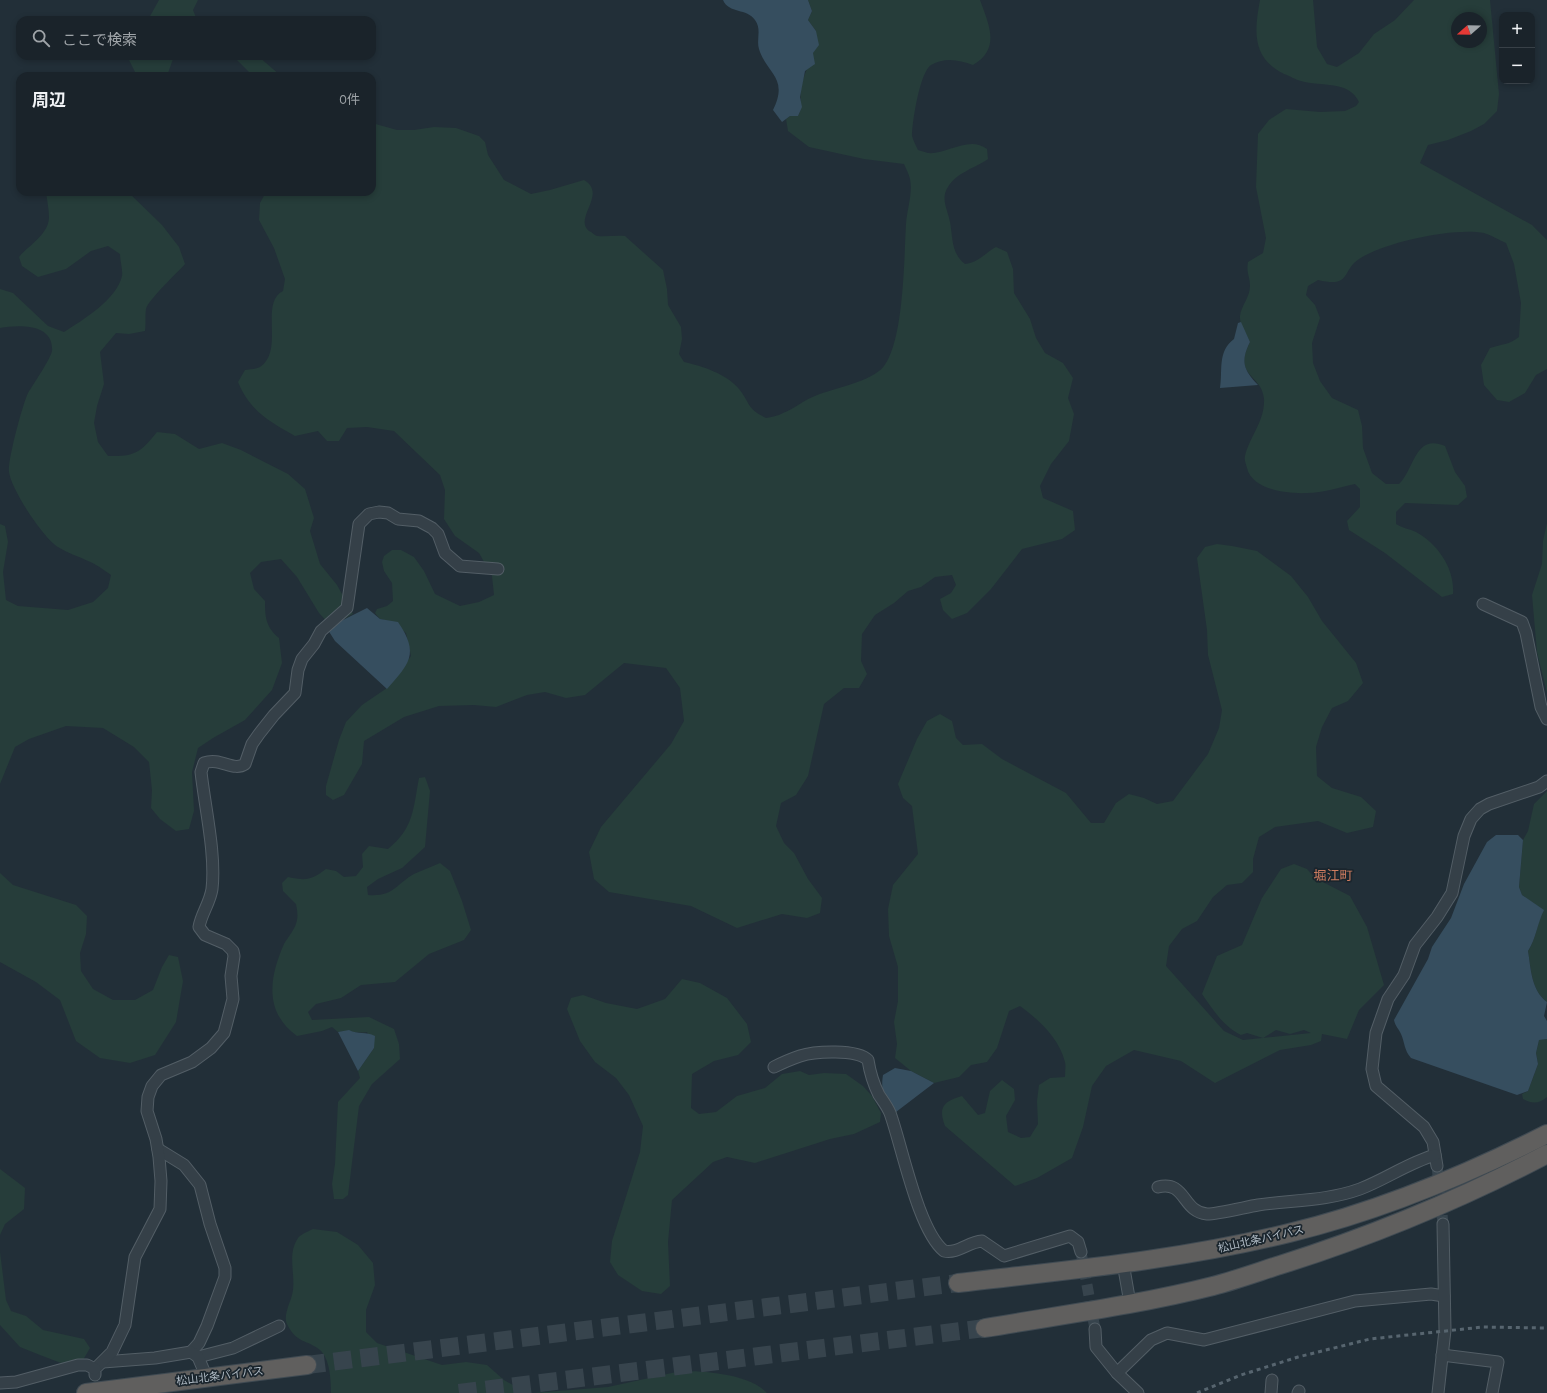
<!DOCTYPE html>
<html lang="ja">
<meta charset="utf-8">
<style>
body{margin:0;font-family:"Work Sans","Noto Sans JP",sans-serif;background:#232b32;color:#f1f3f6}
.controls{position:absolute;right:12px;top:12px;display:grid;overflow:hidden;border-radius:8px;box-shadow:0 2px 6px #0003}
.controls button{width:36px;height:36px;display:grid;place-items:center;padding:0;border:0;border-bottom:1px solid #384047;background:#1a232a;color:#f1f3f6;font:20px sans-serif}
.compass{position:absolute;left:1451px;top:12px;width:36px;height:36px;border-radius:50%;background:#1a232a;box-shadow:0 2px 6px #0003;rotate:250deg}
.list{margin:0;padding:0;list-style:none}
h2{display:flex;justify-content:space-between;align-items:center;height:52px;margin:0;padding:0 16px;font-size:17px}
h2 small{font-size:13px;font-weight:400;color:#9fa4a8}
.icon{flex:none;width:22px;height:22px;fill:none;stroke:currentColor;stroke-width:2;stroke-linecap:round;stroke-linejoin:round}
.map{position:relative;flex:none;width:1547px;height:1393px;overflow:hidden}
.search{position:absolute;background:#1a232a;box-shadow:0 2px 6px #0003;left:16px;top:16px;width:360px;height:44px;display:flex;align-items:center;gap:10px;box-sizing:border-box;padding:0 14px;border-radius:12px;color:#9fa4a8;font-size:15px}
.panel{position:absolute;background:#1a232a;box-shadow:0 2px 6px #0003;left:16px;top:72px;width:360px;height:124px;border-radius:12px}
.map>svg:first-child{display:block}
.green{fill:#263d3a;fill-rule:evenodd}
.water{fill:#364e5f}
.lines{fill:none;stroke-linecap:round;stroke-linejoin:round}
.minor-tunnel{stroke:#37444d;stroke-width:11;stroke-dasharray:11 5.5;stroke-linecap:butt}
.trunk-tunnel{stroke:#37444d;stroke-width:18;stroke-dasharray:18 9;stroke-linecap:butt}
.minor-casing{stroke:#535e66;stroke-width:13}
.trunk-casing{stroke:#404b53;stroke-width:20}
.minor{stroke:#354048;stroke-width:11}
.trunk{stroke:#605f5e;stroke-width:18}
.rail{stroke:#57656f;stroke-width:3;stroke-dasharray:4 4;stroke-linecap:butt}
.labels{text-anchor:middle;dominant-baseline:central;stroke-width:3.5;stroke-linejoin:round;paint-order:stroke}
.street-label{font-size:11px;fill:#b0bbc5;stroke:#1a252d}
.quarter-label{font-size:13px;fill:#d07d60;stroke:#1a252d}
</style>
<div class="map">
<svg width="1547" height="1393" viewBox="0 0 1547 1393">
<rect width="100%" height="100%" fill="#222f38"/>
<g class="green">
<polygon points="159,0 198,0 193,10 197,20 146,20 149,18"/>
<path d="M 808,0 L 980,0 C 989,25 1001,48 973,65 C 959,60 945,57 931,65 C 920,72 912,122 912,136 C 913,140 916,146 918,150 C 921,151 925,152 928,153 C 946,155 969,135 987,149 L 988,159 C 975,168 956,173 948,187 C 940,199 948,210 950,222 C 953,238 951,253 965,264 C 978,263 985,253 996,247 L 1007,252 L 1013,269 L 1014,293 L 1030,319 L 1036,338 L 1045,353 L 1063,363 L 1073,378 L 1068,398 L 1074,414 L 1069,441 L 1051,464 L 1040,486 L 1043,498 L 1073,511 L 1075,530 L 1062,539 L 1022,549 L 991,589 L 967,613 L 952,619 L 943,610 L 940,599 L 951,593 L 956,585 L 952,575 L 935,577 L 921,587 L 908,591 L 894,603 L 875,615 L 862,634 L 861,661 L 867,674 L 859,688 L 844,688 L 824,704 L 808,776 L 796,795 L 781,803 L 776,826 L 784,843 L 794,853 L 808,879 L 822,898 L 820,913 L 807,918 L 782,914 L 737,928 L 691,906 L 609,892 L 594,879 L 589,852 L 601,827 L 671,744 L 684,721 L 680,688 L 666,668 L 624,663 L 585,695 L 566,698 L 545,692 L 527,695 L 496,707 L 474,705 L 439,706 L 404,717 L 364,741 L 362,764 L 344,795 L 333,800 L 326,795 L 326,786 L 339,740 L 346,722 L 362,705 L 387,688 L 411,656 L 406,633 L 392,622 L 380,619 L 375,613 L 377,609 L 387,606 L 393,601 L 392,583 L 384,571 L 382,562 L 384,556 L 392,550 L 401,550 L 414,557 L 424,571 L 435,594 L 460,606 L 479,602 L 494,595 L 492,576 L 479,553 L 455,536 L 444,519 L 445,490 L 440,475 L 394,431 L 367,427 L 347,428 L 339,441 L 327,441 L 318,431 L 295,436 C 269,421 250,411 238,382 L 245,370 C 250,369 257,369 260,367 C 285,350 259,303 283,291 L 285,279 L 274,248 L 259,220 L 260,203 L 266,192 L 372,192 L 372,123 L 397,130 L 414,130 L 434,127 L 456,128 L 479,136 L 485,142 L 488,155 L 504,180 L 531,194 L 550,190 L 584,180 C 608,194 573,218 589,231 C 592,232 594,235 597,236 C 606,237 616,235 625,236 L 663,270 L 667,289 L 668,305 L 681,327 L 682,339 L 679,354 L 684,362 C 702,366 727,374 739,389 C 751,404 746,408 766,418 C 771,417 778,416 783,413 C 794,409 804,400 815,396 C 833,388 872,382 884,366 C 904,340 904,258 906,224 C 907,209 913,193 910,179 C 909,174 906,169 904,164 L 864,159 L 809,147 L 788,131 L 786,119 L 790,116 L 798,116 C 804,104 799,101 801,89 C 803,76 809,65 813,53 C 815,46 815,38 816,31 L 808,20 L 812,11 Z"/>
<path d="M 1260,0 L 1313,0 L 1317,47 L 1327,64 L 1337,67 L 1359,53 L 1374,34 L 1395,20 L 1414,0 L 1490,0 L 1499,94 L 1497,111 L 1484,124 L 1471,131 L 1448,140 L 1428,145 L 1420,163 L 1532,225 L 1547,240 L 1547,369 L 1536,375 L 1525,393 L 1509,402 L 1497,400 L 1484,385 L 1481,365 L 1490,348 C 1502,344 1509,345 1519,337 L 1521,303 L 1514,264 L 1506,243 C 1499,240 1491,235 1484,233 C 1455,227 1384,242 1359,259 C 1341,271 1352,288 1318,280 L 1308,286 L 1306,295 L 1315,305 L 1320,318 L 1312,343 L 1313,363 L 1320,381 L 1332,398 L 1358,410 L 1362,426 L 1363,448 L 1372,473 L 1386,484 L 1399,484 C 1415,468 1415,433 1445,446 L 1455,472 L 1465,486 L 1467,497 L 1458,505 L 1405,503 L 1396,512 L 1396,524 C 1402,528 1410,529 1416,532 C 1438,544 1455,569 1453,594 L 1442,597 L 1385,553 L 1349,530 L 1347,521 L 1360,507 L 1360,489 L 1355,484 C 1340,487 1323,493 1307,493 C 1288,494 1252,490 1247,468 C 1246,464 1244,460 1245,456 C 1250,436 1265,421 1264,399 C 1262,374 1232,377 1250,342 C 1247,335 1239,324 1240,316 C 1241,306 1250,297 1250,286 C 1250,277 1246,272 1248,262 L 1263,253 L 1266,238 L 1256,187 L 1258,134 L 1269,120 L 1286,109 L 1320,112 L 1345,111 L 1356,106 L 1359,102 C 1349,80 1321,87 1301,81 C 1296,80 1290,76 1284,74 C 1252,58 1254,32 1260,0 ZM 1457,18 L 1481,18 L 1481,42 L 1457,42 Z"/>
<polygon points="127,56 174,56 167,76 137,76"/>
<polygon points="233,56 258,56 281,76 253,76"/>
<path d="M 46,192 L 128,192 L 162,225 L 179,247 L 185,264 C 177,273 148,300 146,309 C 145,315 146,324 145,331 L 129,334 L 116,333 L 100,352 L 104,384 L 97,406 L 94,423 L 98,442 L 108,456 C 135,457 141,452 157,432 L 175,434 L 199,449 L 222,443 L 241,450 L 288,474 L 305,489 L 314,518 L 310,531 L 320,564 L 337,585 L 353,614 L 331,626 L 319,613 L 297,577 L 281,559 L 261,562 L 250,573 L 254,589 L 265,601 C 265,618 266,627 279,638 L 282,663 L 272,690 L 245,720 L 213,738 L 198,748 L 192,772 L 194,811 L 189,829 L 176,831 L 160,819 L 151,808 L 152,790 L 149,762 L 134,747 L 103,728 L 66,726 L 29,739 L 15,747 L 0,784 L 0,524 L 5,526 L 8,542 L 3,572 L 6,600 L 18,606 L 68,610 L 93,602 L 108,588 L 111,575 C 104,570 96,564 88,561 C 78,556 67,553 58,547 C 43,538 11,489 9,472 C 7,462 23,403 28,393 C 33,385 51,358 52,351 C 54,323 18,325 0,328 L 0,289 L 13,293 L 48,326 L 64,332 C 83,320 117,299 122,276 C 123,270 120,261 120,254 L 108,246 L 91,251 L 66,269 L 38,277 L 22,266 L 19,257 C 29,245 48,235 49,218 C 49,209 47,200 46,192 Z"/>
<polygon points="1547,523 1547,693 1537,652 1532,595 1542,564 1543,541"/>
<path d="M 1217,544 L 1232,546 L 1257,551 L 1291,576 L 1308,597 L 1322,621 L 1356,663 L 1363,683 L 1348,701 L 1332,708 L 1322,727 L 1316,747 L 1317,776 L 1332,788 L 1361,797 L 1376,811 L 1373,827 L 1347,833 L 1318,821 L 1275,827 L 1259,837 L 1253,859 L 1253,872 L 1242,883 L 1227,885 L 1213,897 L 1197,921 L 1182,929 L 1169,946 L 1166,966 L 1224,1031 L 1243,1040 L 1311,1033 L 1304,1030 L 1290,1034 L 1276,1030 L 1263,1038 L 1247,1033 L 1241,1035 C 1224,1027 1213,1010 1202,994 L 1217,956 L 1242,945 L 1262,898 L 1281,869 L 1294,864 L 1307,869 L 1315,878 L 1350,896 L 1367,927 L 1384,985 L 1359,1010 L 1347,1039 L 1322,1034 L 1321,1041 L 1311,1045 L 1280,1050 L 1215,1083 L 1181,1061 L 1134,1050 L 1106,1066 L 1092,1086 L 1083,1127 L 1072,1158 L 1037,1178 L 1015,1186 L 945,1126 C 938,1108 943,1101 962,1096 L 978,1115 L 985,1113 L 990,1091 L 1002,1080 L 1014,1089 L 1015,1100 L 1006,1116 L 1008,1132 L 1021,1138 L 1030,1137 L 1038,1124 L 1037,1101 L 1039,1085 L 1050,1078 L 1065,1077 C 1065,1072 1066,1066 1065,1062 C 1059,1038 1039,1020 1020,1006 L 1009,1011 L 997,1048 L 987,1062 L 971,1065 L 959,1077 L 934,1083 L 911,1071 L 895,1058 L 897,1044 L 894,1022 L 898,1001 L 898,967 L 889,936 L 888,909 L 893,885 L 918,854 L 912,806 L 903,798 L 898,784 L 917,739 L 927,721 L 940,714 L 952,721 L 956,738 L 963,745 L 982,744 L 1002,759 L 1066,793 L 1091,823 L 1104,823 L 1116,803 L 1129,794 L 1144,798 L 1157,804 L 1173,801 L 1208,754 L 1219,728 L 1222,710 L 1208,655 L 1207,630 L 1197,558 L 1205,547 Z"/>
<path d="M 425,777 L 430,791 L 425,847 L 402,868 L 378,879 L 367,887 L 368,895 C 394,897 396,884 414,874 C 422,870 432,867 440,863 L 450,871 L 462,901 L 471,930 L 464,940 L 429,954 L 395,982 L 361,985 L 341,998 L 316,1004 L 308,1012 L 312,1020 L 369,1017 L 394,1029 L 399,1044 L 400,1059 L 372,1084 L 359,1106 L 348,1195 L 343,1199 L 334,1199 L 332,1184 L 335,1164 L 338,1102 L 360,1078 L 358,1071 L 374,1048 L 367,1032 C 356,1034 349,1030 338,1032 L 332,1027 L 322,1031 L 297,1036 C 264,1012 269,978 284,944 C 288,937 296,928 297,920 C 298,915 297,909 296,904 L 283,891 L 282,883 L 288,877 C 307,881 311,880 326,869 L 336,871 L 344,877 L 356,876 L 363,867 L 362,854 L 369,846 L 388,849 C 414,828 413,809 419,778 Z"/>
<path d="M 1547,791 L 1547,1002 C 1531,990 1531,969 1528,951 C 1536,939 1537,923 1543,910 L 1522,895 L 1519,887 L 1523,840 L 1528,831 L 1534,804 Z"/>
<polygon points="0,873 13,885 76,905 87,916 86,934 80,953 81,971 93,989 113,1000 135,1000 153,990 162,967 169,955 178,957 183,981 176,1022 155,1055 130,1063 100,1058 76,1041 60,1000 36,982 0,962"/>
<polygon points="682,979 700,983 727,998 747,1024 751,1042 738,1055 714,1061 692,1074 691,1108 699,1114 716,1112 737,1096 765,1088 782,1074 800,1071 809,1075 824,1073 846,1074 863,1086 872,1096 881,1113 880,1122 854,1134 830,1139 755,1163 727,1157 713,1162 672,1200 668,1242 670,1286 661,1294 642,1291 618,1275 610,1262 612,1241 640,1152 643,1126 629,1095 616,1078 595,1062 580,1041 567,1009 571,998 583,995 606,1003 637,1009 665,999"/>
<path d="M 1547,1039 L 1547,1097 C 1539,1104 1532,1104 1523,1099 L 1522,1094 L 1528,1091 L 1538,1064 L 1536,1053 L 1539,1040 Z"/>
<polygon points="0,1169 25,1188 24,1209 5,1224 0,1235"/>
<path d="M 313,1229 L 337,1232 L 358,1245 L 373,1263 L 375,1285 L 366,1310 L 366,1332 L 377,1343 L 442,1365 L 466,1362 L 487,1365 L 504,1380 L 527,1393 L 331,1393 C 331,1380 330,1359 320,1350 C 306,1339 297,1344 287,1324 C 283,1316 290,1303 292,1295 C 297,1276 286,1256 298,1238 C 301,1234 309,1231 313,1229 Z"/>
<polygon points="0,1252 6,1300 11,1311 26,1316 43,1330 84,1339 90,1348 83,1360 61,1363 40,1355 20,1347 0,1325"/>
<path d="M 681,1371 C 705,1371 750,1374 767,1393 L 533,1393 L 608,1387 Z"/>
</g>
<g class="water">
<path d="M 723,0 L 808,0 L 812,11 L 808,20 L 816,31 L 819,45 L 813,53 L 815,64 L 805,71 L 800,97 L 802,107 L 798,116 L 790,116 L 782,122 L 773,110 C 789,77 767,75 759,49 C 756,39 762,30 755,20 C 747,8 729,14 723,0 Z"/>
<path d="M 1241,322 L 1250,342 C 1240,362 1244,370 1258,385 L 1220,388 C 1223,370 1217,352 1234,339 L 1238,323 Z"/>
<path d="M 367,608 L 380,619 L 398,622 C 420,654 409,664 387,689 L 335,641 L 328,630 L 331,626 Z"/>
<path d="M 1496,835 L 1518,835 L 1523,840 L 1519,887 L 1522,895 L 1544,910 C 1537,924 1536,939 1528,951 C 1531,969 1531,990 1547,1002 L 1544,1016 L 1547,1021 L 1547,1039 L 1539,1040 L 1536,1053 L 1538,1064 L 1528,1091 L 1517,1095 L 1411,1058 C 1404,1050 1405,1043 1401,1034 C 1399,1029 1395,1026 1394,1020 L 1428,959 L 1432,947 L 1451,918 L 1464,884 L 1487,842 Z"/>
<path d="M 349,1030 C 358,1035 366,1031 375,1036 L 374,1048 L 358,1071 L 338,1032 Z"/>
<path d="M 895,1068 L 911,1071 L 934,1083 L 896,1112 C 886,1098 880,1093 883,1075 Z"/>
</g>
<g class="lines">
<g class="minor-tunnel">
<polyline points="1437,1166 1443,1224"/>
<polyline points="1081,1252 1095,1329"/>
</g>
<g class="trunk-tunnel">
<polyline points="307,1365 958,1283"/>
<polyline points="459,1393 985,1328"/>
</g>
<g class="minor-casing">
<g id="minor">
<polyline points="1483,604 1522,622 1526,633 1541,707 1547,719"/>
<path d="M 774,1067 C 782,1063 791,1059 800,1056 C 815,1051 857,1049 868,1060 C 870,1073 873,1083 879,1095 C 883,1101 887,1106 890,1113 C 902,1146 918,1230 944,1251 C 958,1254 968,1242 982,1241 L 1004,1256 L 1070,1236 L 1078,1242 L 1081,1252"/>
<polyline points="158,1149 184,1165 200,1185 210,1224 225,1268 225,1277 207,1326 199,1343 191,1352"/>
<polyline points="1437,1166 1433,1142 1424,1127 1376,1086 1372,1069 1376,1033 1388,999 1404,975 1415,945 1437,917 1452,893 1464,836 1471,819 1480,809 1489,804 1539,787 1547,781"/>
<path d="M 1158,1187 C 1186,1180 1182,1212 1207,1214 C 1218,1214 1246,1207 1258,1205 C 1293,1200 1327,1201 1360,1189 C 1386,1179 1408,1163 1435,1155"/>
<polyline points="1123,1263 1130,1303"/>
<polyline points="1095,1329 1096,1347 1117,1373 1138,1393"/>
<polyline points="1442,1355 1498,1362 1492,1393"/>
<polyline points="198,1357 233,1348 279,1326"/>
<polyline points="103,1362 155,1358 191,1352 198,1357 207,1378"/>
<polyline points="1117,1373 1151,1340 1167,1333 1204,1340 1355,1301 1431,1294 1444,1296"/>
<path d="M 95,1375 L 95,1369 L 112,1352 L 125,1325 L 135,1257 L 160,1209 L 161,1181 L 159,1157 L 156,1139 L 147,1111 L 148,1097 L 152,1086 L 161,1075 L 192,1062 L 211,1048 L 224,1033 L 227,1022 L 233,999 L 231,976 L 234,956 L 233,951 L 226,944 L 205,935 L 199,927 C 201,914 210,903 212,889 C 216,854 205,808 201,772 L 204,763 C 221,757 233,772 245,764 L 252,744 L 259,734 L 274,715 L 295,693 L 298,670 L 302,659 L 314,644 L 321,631 L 347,608 L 359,524 L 369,514 L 379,512 L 388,513 L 398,519 L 419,521 L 432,528 L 438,534 L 445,553 L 460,566 L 498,569"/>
<polyline points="0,1383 16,1382 78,1365 87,1365 95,1369"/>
<polyline points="1271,1393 1272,1380"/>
<polyline points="1298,1393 1299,1391"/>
<polyline points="1438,1393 1445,1330 1443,1224"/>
</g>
</g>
<g class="trunk-casing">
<g id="trunk">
<path d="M 958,1283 C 1069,1270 1181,1260 1289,1233 C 1380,1211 1464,1176 1547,1134"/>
<path d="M 985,1328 C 1061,1315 1138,1305 1213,1286 C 1236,1280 1258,1272 1280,1265 C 1372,1236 1461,1199 1547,1154"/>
<polyline points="86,1393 307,1365"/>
</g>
</g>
<use href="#minor" class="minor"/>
<use href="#trunk" class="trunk"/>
<polyline class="rail" points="1197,1393 1241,1375 1298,1357 1370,1339 1483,1327 1547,1328"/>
</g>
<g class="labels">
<g class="street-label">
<text transform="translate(1261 1239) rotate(-13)">松山北条バイパス</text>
<text transform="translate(220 1376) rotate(-7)">松山北条バイパス</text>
</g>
<g class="quarter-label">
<text x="1333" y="875">堀江町</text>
</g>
</g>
</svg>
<div class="controls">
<button>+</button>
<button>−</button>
</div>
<svg class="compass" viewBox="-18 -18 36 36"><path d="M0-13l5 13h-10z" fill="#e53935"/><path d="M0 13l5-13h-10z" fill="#9fa4a8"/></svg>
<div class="search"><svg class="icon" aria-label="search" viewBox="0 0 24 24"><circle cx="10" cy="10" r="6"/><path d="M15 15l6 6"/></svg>ここで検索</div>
<section class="panel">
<h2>周辺<small>0件</small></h2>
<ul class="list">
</ul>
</section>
</div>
